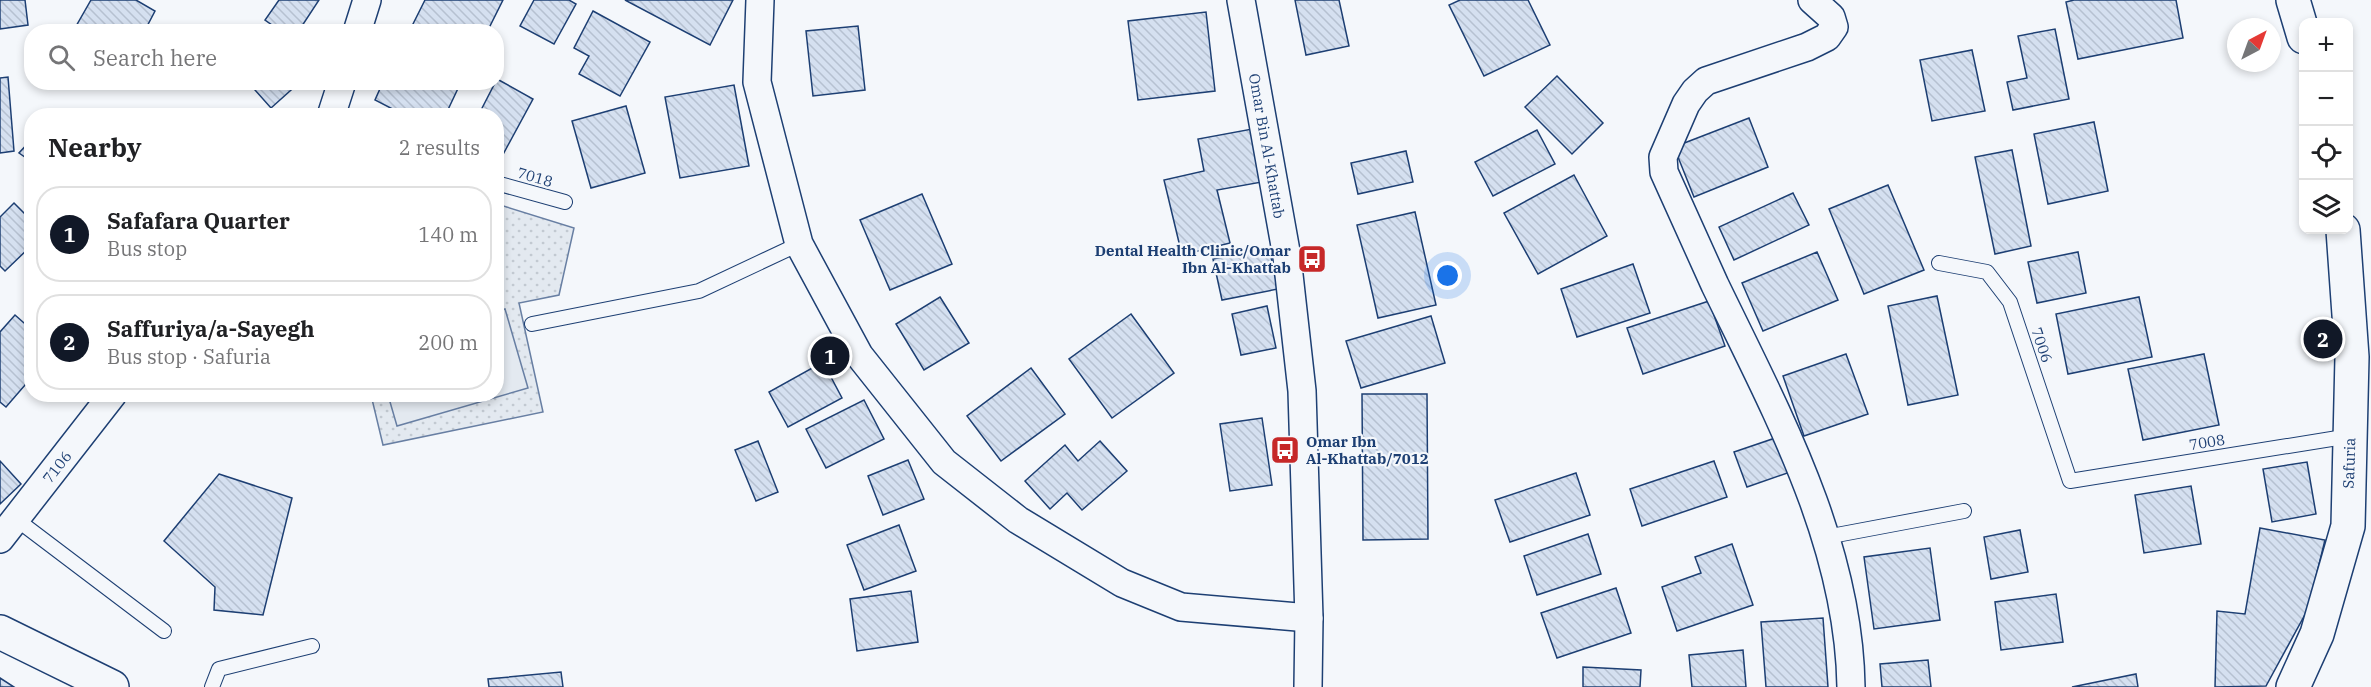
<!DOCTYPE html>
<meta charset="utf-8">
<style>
body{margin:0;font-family:"IBM Plex Serif",serif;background:#f6f6f6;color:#202124}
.controls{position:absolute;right:18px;top:18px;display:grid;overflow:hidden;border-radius:12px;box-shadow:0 3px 9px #0003}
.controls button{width:54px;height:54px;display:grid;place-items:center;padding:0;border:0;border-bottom:2px solid #e0e0e0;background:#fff;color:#202124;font:30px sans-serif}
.compass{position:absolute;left:2227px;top:18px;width:54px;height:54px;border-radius:50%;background:#fff;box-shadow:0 3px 9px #0003;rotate:41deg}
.you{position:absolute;left:1448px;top:276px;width:21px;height:21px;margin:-15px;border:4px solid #fff;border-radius:50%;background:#1a73e8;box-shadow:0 0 0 9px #1a73e833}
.badge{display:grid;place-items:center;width:39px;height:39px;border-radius:50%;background:#111827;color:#fff;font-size:20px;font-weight:700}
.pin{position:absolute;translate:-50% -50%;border:3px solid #fff;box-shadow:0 2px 6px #0006}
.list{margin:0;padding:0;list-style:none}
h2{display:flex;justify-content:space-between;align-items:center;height:78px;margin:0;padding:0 24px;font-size:26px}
h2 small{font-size:20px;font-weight:400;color:#757577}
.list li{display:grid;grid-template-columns:39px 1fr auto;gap:18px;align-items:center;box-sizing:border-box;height:96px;margin:0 12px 12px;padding:0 12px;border:2px solid #e0e0e0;border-radius:24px}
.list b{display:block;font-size:22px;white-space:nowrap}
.list p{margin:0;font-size:20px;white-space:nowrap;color:#757577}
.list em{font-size:20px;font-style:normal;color:#757577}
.icon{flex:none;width:33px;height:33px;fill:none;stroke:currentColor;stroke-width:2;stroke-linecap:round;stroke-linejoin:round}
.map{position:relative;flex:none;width:2371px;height:687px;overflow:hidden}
.search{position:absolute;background:#fff;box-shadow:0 3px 9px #0003;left:24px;top:24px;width:480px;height:66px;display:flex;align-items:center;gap:15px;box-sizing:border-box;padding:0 21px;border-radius:24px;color:#757577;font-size:22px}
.panel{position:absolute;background:#fff;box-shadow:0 3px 9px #0003;left:24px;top:108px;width:480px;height:294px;border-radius:24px}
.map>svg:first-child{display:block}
.grass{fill:url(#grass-dots);stroke:#687fa3;stroke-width:1.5}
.pitch{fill:#e3e9f0;stroke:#687fa3;stroke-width:1.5}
.building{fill:url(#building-back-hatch);stroke:#1d3f73;stroke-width:1.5}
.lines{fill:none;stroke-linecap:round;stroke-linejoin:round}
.lane-casing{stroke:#1d3f73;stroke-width:16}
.street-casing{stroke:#1d3f73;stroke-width:30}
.secondary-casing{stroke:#1d3f73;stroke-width:36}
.primary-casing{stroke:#1d3f73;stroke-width:36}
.lane{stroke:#f4f7fb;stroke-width:14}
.street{stroke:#f4f7fb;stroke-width:27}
.secondary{stroke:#f4f7fb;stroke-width:33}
.primary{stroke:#f4f7fb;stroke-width:33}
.labels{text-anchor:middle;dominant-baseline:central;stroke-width:4.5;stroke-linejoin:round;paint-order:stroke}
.street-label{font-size:15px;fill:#1d3f73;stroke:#f4f7fb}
.poi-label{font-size:15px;font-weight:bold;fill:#1d3f73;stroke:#f4f7fb;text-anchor:end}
</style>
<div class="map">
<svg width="2371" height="687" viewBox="0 0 2371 687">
<defs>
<pattern id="grass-dots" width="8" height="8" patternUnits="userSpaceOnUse" patternTransform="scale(1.5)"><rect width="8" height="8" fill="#e3e9f0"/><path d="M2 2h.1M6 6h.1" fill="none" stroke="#c2c9d1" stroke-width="1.8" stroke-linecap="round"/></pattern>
<pattern id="building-back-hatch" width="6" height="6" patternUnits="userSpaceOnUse" patternTransform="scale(1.5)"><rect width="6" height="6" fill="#d5e0f0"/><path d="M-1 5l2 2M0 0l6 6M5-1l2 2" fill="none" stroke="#b6c1d1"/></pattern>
</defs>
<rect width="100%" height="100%" fill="#f4f7fb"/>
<polygon class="grass" points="497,204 574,228 559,295 519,303 543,412 383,445 371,395 496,394"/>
<polygon class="pitch" points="505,309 528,388 397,426 388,395 496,394 497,311"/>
<g class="building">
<polygon points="0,0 25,0 28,25 0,29"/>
<polygon points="91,0 136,0 155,11 144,32 82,32 75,28"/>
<polygon points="279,0 319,0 298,32 282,32 265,20"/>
<polygon points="425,0 503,0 487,32 409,32"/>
<polygon points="534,0 569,0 576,4 554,44 520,26"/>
<polygon points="625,0 733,0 710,45"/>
<polygon points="1295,0 1339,0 1349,46 1306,55"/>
<polygon points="1460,0 1528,0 1550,45 1484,76 1449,5"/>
<polygon points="2074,0 2176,0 2183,38 2078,59 2066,2"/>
<polygon points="593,11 650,42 620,96 579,74 589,56 574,48"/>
<polygon points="1206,12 1215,91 1138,100 1128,21"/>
<polygon points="858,26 865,90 813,96 806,31"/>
<polygon points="2055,29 2069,99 2013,110 2007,82 2027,78 2018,36"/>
<polygon points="1972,50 1985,111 1932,121 1920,60"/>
<polygon points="1557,76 1603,123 1572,154 1525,107"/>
<polygon points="8,77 14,151 0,153 0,78"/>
<polygon points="497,79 533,99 500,160 496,158 496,116 478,116"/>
<polygon points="248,82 300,82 271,108"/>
<polygon points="383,82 461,82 445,116 406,116 375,100"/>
<polygon points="734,85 749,166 680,178 665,97"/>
<polygon points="626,106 645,173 591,188 572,121"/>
<polygon points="1749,118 1768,167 1694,197 1674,147"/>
<polygon points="2094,122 2108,191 2048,204 2034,134"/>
<polygon points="1252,129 1262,182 1217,190 1230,243 1182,255 1164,180 1204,171 1198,139"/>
<polygon points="1537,130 1555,164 1493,196 1475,162"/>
<polygon points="32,139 32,162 19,153"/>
<polygon points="2012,150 2031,246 1995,254 1975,157"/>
<polygon points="1406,151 1413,182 1358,194 1351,163"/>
<polygon points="1574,175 1607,236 1538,274 1504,213"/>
<polygon points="1888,185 1924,270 1864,294 1829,209"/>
<polygon points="1793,193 1809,225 1734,260 1719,227"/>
<polygon points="922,194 952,264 890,290 860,220"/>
<polygon points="14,203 32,221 32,245 5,271 0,266 0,217"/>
<polygon points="1415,212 1436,305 1378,318 1357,225"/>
<polygon points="1269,248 1278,289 1222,300 1213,259"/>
<polygon points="1817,252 1838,300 1763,331 1742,283"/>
<polygon points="2078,252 2086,293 2037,303 2028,262"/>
<polygon points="1633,264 1650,313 1577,337 1561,289"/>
<polygon points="1937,296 1958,395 1908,405 1888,306"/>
<polygon points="940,297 969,343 924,370 896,324"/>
<polygon points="2139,297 2152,357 2068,374 2056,314"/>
<polygon points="1709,301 1725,346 1643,374 1627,328"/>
<polygon points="1267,306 1276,348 1241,355 1232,314"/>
<polygon points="1131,314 1174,373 1112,418 1069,359"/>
<polygon points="15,315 32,330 32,377 6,407 0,402 0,332"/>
<polygon points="1431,316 1445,363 1361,388 1346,341"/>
<polygon points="1846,354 1868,414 1804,436 1783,376"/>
<polygon points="2204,354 2219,425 2143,440 2128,369"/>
<polygon points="823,362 842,398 788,427 769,392"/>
<polygon points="1031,368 1065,414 1001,461 967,416"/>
<polygon points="1362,394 1427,394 1428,539 1363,540"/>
<polygon points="864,400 884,439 826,468 806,429"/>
<polygon points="1262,418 1272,485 1230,491 1220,424"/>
<polygon points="1784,435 1796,470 1747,487 1734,452"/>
<polygon points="758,441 778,492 756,501 735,450"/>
<polygon points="1100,441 1127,471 1082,510 1067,493 1050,509 1025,481 1065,445 1078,461"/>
<polygon points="908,460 924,499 883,515 868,476"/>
<polygon points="0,461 21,484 0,504"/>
<polygon points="1714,461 1727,497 1642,526 1630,489"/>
<polygon points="2307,462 2316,514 2272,522 2263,469"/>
<polygon points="1576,473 1590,515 1510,542 1495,500"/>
<polygon points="219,474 292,498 263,615 214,610 215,587 164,541"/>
<polygon points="2191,486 2201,544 2144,553 2135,495"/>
<polygon points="899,525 916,571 864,590 847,545"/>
<polygon points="2260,528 2325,540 2308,609 2266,686 2215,687 2217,611 2245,614"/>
<polygon points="2020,530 2028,572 1991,579 1984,537"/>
<polygon points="1588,534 1601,574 1537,595 1524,556"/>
<polygon points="1732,544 1753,605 1677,631 1662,587 1701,573 1695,557"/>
<polygon points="1930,548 1940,620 1874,629 1864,557"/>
<polygon points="1616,588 1631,633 1557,658 1541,613"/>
<polygon points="911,591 918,642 857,651 850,599"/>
<polygon points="2056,594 2063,642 2001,650 1995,602"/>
<polygon points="1823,618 1828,687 1766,687 1761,622"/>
<polygon points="1743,650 1746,687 1692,687 1689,655"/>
<polygon points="1928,660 1931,687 1882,687 1880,664"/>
<polygon points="1583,667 1641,670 1640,687 1583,687"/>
<polygon points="561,672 563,687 489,687 488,679"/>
<polygon points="2136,674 2138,687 2072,687"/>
<polygon points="0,678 14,687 0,687"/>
</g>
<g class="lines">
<g class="lane-casing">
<g id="lane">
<polyline points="496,183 565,202"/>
<polyline points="1939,263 1987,272 2010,302 2070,481 2350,436"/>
<polyline points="532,324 699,291 799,244"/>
<polyline points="16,519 164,631"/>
<polyline points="1826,537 1964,511"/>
<polyline points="212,687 219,669 312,646"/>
</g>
</g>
<g class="street-casing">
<g id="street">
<polyline points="760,0 757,82 799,244 859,355 944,462 1018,520 1122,583 1181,607 1309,618"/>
<polyline points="1241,0 1287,257 1302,391 1309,618 1308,687"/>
<path d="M 1812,0 L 1831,17 L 1834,27 L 1827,37 L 1807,47 L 1706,81 L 1695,91 L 1686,104 L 1663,157 L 1664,172 C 1681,210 1698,248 1715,285 C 1776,411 1849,543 1851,687"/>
<polyline points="357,32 367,0"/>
<polyline points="331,116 342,82"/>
<polyline points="0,539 113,394"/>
</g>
</g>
<g class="secondary-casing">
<polyline id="secondary" points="0,632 112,687"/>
</g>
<g class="primary-casing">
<g id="primary">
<polyline points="2293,0 2304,37"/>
<polyline points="2293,687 2317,634 2348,526 2352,357 2343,230"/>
</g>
</g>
<use href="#lane" class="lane"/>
<use href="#street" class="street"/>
<use href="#secondary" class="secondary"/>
<use href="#primary" class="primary"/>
</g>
<defs>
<g id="bus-square" transform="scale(1.5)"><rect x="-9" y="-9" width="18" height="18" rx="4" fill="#c62828" stroke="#f4f7fb"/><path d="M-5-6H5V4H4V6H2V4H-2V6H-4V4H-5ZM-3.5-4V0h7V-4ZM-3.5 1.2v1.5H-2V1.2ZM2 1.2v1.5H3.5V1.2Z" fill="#fff"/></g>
</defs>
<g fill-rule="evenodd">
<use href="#bus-square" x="1312" y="259"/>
<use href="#bus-square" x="1285" y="450"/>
</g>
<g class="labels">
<g class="street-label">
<text transform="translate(1267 146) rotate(80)">Omar Bin Al-Khattab</text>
<text transform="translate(535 177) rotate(16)">7018</text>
<text transform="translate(2042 345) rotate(71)">7006</text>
<text transform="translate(2207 442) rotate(-9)">7008</text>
<text transform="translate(2349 463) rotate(-88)">Safuria</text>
<text transform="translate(57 467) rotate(-52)">7106</text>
</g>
<g class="poi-label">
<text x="1291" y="250">Dental Health Clinic/Omar<tspan x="1291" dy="17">Ibn Al-Khattab</tspan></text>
<text x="1306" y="441" text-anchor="start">Omar Ibn<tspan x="1306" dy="17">Al-Khattab/7012</tspan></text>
</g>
</g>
</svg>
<div class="controls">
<button>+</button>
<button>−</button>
<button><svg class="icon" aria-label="locate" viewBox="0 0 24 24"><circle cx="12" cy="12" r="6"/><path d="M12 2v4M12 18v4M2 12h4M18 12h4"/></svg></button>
<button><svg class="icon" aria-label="layers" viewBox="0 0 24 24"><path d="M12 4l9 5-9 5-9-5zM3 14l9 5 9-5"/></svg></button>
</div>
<svg class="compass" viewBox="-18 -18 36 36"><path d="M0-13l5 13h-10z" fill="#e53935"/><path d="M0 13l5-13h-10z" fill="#757577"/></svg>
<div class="you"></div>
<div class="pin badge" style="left:830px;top:356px">1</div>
<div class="pin badge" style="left:2323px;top:339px">2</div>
<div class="search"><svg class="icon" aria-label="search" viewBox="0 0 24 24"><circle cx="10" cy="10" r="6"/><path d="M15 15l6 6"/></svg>Search here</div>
<section class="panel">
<h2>Nearby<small>2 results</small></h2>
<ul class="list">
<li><span class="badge">1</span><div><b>Safafara Quarter</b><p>Bus stop</p></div><em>140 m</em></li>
<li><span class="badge">2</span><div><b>Saffuriya/a-Sayegh</b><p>Bus stop · Safuria</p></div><em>200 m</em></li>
</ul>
</section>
</div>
